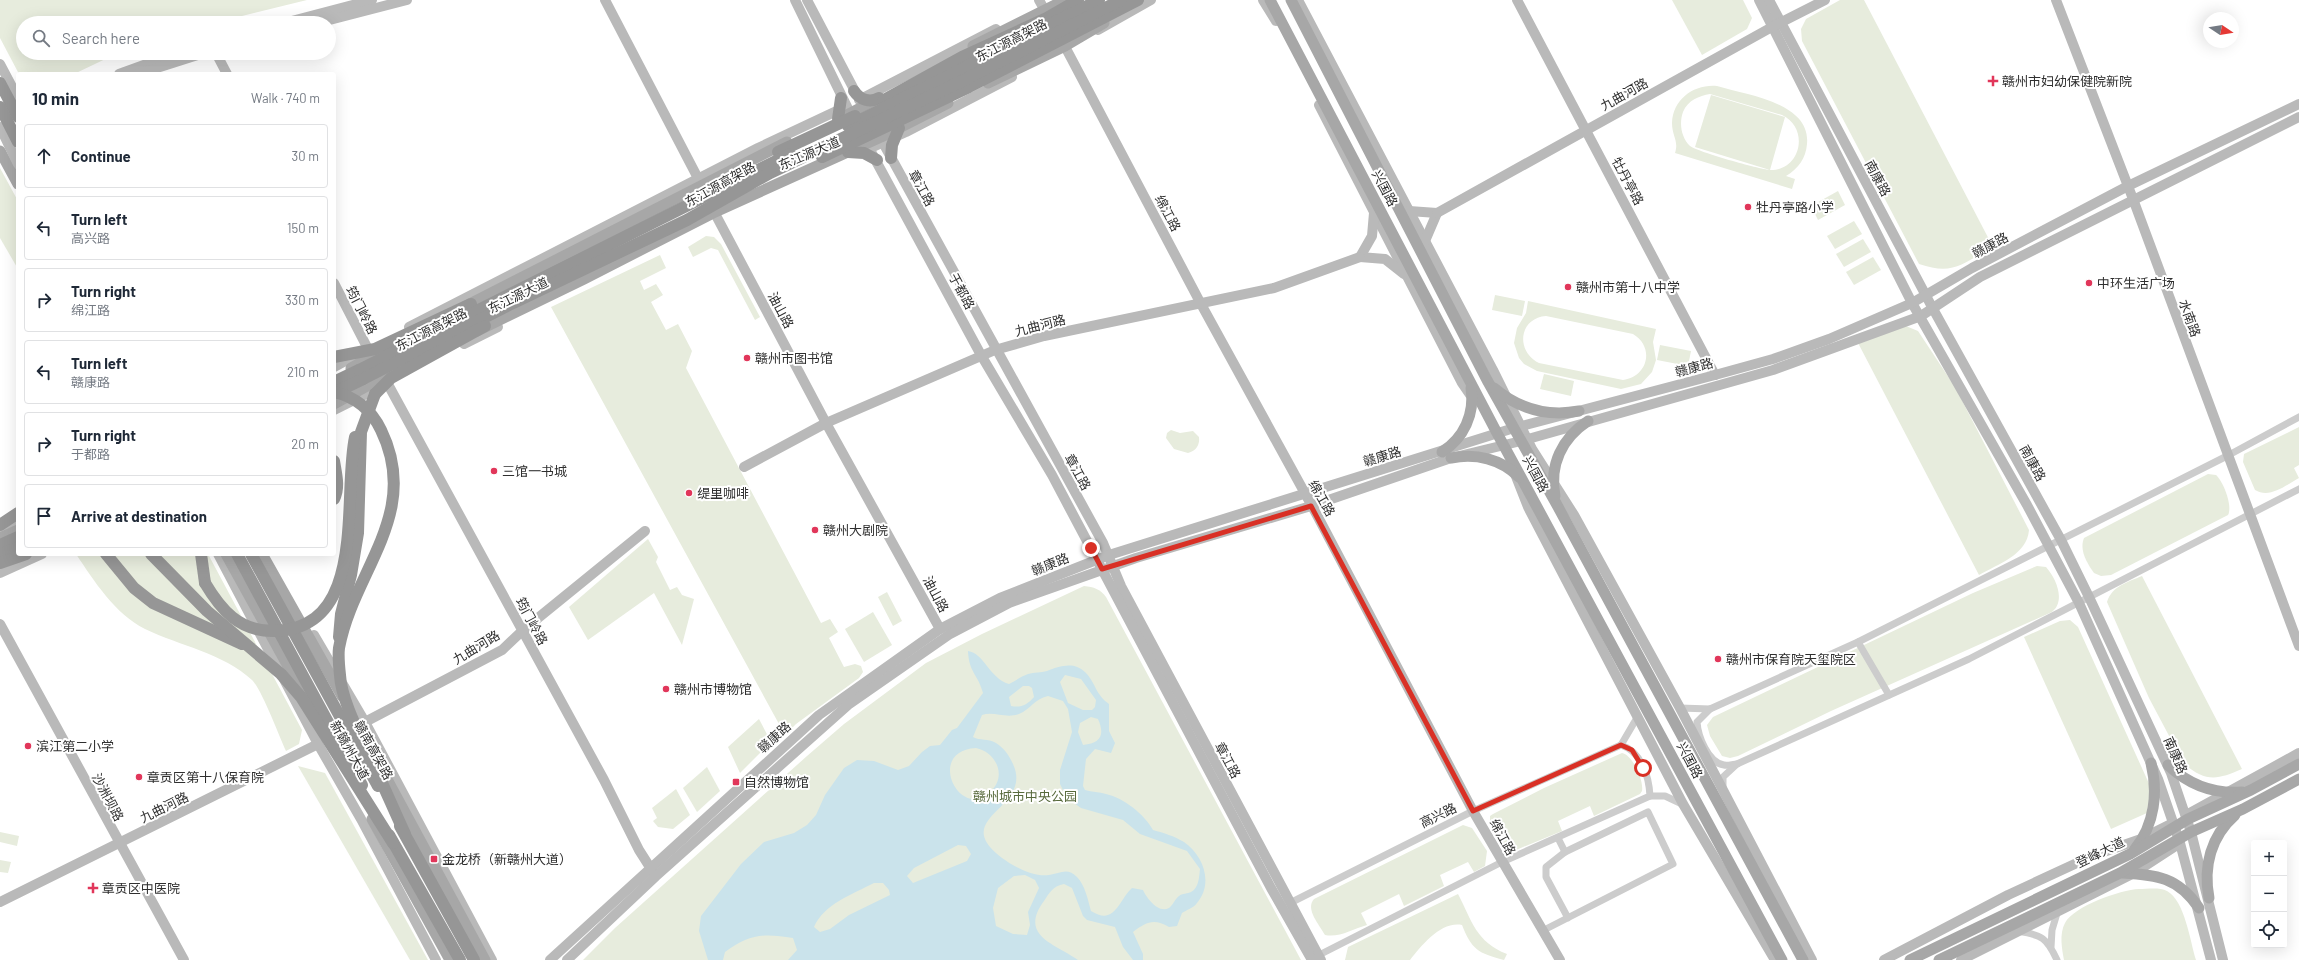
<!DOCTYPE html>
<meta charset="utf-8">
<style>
body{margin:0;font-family:Barlow,"Noto Sans SC",sans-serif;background:#f2f2f3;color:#1f2937}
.controls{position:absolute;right:12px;bottom:12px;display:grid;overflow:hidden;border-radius:4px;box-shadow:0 4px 16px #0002}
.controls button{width:36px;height:36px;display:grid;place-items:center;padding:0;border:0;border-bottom:1px solid #e0e1e3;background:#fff;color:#1f2937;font:20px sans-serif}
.compass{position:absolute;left:2203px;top:12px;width:36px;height:36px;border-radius:50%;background:#fff;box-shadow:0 4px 16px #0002;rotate:102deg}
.stop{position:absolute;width:12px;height:12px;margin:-9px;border:3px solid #d93025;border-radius:50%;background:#fff}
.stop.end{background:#d93025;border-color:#fff;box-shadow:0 1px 4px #0008}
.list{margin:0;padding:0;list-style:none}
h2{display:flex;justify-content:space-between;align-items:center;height:52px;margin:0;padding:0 16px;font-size:17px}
h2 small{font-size:13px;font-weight:400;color:#747a83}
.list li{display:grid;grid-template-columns:26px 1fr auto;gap:12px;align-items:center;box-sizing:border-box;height:64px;margin:0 8px 8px;padding:0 8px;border:1px solid #e0e1e3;border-radius:4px}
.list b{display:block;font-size:15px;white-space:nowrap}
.list p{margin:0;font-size:13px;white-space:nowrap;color:#747a83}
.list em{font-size:13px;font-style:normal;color:#747a83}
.icon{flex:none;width:22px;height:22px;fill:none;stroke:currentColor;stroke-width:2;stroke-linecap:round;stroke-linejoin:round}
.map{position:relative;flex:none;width:2299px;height:960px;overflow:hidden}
.search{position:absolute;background:#fff;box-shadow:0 4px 16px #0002;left:16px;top:16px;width:320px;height:44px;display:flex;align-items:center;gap:10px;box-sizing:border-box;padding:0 14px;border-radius:22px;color:#747a83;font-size:15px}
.panel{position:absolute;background:#fff;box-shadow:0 4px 16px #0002;left:16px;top:72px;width:320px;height:484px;border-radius:4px}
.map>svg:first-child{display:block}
.green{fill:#e7ecdd;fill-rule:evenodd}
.water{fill:#cae3eb;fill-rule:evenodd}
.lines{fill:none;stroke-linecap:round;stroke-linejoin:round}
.street{stroke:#ccc;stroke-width:7}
.secondary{stroke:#b9b9b9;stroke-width:10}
.primary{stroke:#a7a7a7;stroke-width:11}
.highway{stroke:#969696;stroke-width:12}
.secondary-bridge{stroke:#b9b9b9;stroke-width:10}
.highway-bridge{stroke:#969696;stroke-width:12}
.route{stroke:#d93025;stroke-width:5}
.poi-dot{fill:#e1365a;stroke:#fff;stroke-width:1.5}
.labels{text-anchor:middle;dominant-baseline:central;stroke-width:4;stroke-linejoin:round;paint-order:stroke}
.street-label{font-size:13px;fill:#2f2f2f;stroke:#fff}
.poi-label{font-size:13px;fill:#2f2f2f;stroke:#fff;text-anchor:start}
.park-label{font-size:13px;fill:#586a3d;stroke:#fff}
</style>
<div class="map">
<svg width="2299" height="960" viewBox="0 0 2299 960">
<rect width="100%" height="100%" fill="#fff"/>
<g class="green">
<polygon points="0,0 307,0 214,23 23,23 23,53 118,53 74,74 19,74 0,38"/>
<polygon points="1672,0 1743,0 1752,18 1747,29 1702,55"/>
<path d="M 1840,0 L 1864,0 L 1993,247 C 1963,263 1954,276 1919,264 L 1802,41 L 1801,29 L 1806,19 Z"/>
<path d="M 1717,86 C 1746,95 1811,102 1807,144 C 1806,158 1798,169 1786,176 L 1795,179 L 1792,189 L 1675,153 C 1679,141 1672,136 1672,123 C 1673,99 1694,84 1717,86 ZM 1710,94 L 1782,115 C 1810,128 1801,171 1770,170 L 1785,117 L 1711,95 L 1695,147 L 1770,170 C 1759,169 1698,152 1690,146 C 1681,137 1679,123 1683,112 C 1688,100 1699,96 1710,94 Z"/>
<polygon points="0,168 18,201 18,269 0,238"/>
<polygon points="1838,191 1845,205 1818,220 1811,206"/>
<polygon points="1854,221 1862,234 1835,249 1827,236"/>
<polygon points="706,236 714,237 721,244 760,317 755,320 718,250 711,248 693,257 688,247"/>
<polygon points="1863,239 1871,252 1844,267 1836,254"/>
<polygon points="660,255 666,268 640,281 644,290 656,284 663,295 651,302 666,330 678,324 692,351 686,368 821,623 830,619 838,632 829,638 844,667 855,664 861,666 863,672 859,678 796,724 785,735 551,307"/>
<polygon points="1873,257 1881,270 1854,285 1846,272"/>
<polygon points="1495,295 1525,301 1522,316 1492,310"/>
<path d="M 1528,301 L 1656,329 L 1653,342 L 1656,360 L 1652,372 L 1641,384 L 1621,389 L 1537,371 L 1524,364 L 1519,358 L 1514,343 L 1517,328 L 1526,313 ZM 1546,316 L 1633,334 C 1655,347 1648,377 1623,380 L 1539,363 C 1515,351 1519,318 1546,316 Z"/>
<path d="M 1901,324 L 1918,331 L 1955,387 L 2029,530 C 2027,555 1998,564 1979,575 L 1857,341 Z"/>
<polygon points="1660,345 1691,351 1688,366 1657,360"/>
<polygon points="1544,374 1574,381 1571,396 1540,389"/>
<path d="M 2299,427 L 2299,465 L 2294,468 L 2299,478 C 2286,485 2270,499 2255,490 L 2243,462 L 2244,454 Z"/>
<path d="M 1171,430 L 1180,433 L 1193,431 L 1199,437 C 1200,445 1196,451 1188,453 L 1174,449 L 1166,438 L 1167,433 Z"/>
<path d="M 2208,474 L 2216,475 C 2223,481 2233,506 2228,515 L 2111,575 L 2101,576 L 2094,573 C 2087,563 2079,550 2084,538 Z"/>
<polygon points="648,539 658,557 656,562 670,590 677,587 682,595 694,599 682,645 654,593 588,640 569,607"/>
<path d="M 76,554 L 208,554 L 302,730 L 299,744 L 286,751 C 279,736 262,690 252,680 C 223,653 180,646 145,629 C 115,614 94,581 76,554 Z"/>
<path d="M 2037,566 L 2046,567 C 2056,578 2066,601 2052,612 L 1831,711 L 1738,756 L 1730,758 L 1722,756 L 1710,736 L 1707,725 L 1713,717 L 1973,593 Z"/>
<path d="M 2142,576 L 2242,769 C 2217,780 2206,782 2184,764 L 2149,698 L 2107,602 C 2112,586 2128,582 2142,576 Z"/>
<path d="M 1084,586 C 1094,587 1100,589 1106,597 L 1301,960 L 583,960 L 615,928 L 807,756 L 844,724 L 926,663 L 982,634 Z"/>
<polygon points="887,592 902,621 893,626 878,597"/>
<polygon points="873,612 892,645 864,662 845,629"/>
<polygon points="2070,620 2078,627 2151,788 2147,813 2111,829 2024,637 2060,621"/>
<polygon points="759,719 771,742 740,773 728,747"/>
<path d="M 1622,753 C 1633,755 1644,781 1642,791 L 1640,794 L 1594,816 L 1590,806 L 1558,821 L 1562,831 L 1516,850 L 1507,850 L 1502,847 L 1490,824 L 1490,816 L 1493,814 L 1544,788 Z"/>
<polygon points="298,766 325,773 428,960 410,960"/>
<polygon points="707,767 720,791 697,812 683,788"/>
<polygon points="676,789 690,815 673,829 658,827 653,821 657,818 652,808"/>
<path d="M 1463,825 L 1472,828 L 1487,851 L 1485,866 L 1474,872 L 1468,862 L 1440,875 L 1444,886 L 1404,906 L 1399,894 L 1361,913 L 1367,925 C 1353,929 1339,938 1325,935 C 1319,924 1305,909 1314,899 Z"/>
<polygon points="0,832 19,836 17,846 0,842"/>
<polygon points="0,860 11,862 8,873 0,872"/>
<path d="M 2139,889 C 2147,889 2160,887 2167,891 C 2185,901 2190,941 2196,960 L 2064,960 C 2062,949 2059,934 2065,923 C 2074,906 2120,890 2139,889 Z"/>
<path d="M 1458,894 C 1472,921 1476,942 1507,954 L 1504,960 C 1478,953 1472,950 1462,925 C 1441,921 1422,945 1410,960 L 1345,960 L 1348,947 Z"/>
</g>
<path class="water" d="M 968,651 C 984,653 989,678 1009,684 C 1015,681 1022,676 1028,674 C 1034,672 1041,673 1047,671 C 1059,666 1074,661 1085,672 C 1096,683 1095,694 1109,704 L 1109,731 L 1115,743 L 1111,753 L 1095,749 L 1086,759 L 1083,786 L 1085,790 C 1092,792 1099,792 1106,794 C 1124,798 1144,814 1153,830 C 1164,833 1174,836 1184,842 C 1203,855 1214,883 1197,903 C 1194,908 1186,910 1182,913 L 1177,926 L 1169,927 C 1154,918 1146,922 1133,932 L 1143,954 L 1143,960 L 1133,960 L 1123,947 L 1115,927 L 1087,920 L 1083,916 L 1072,888 L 1064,884 C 1053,886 1050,892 1044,901 C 1018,936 1056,944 1078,960 L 788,960 L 797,950 L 793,938 C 764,933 749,934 725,952 L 723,960 L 708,960 L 699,931 L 701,916 L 741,864 L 764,842 L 794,833 L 807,825 L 816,815 L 825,795 L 844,768 L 857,760 L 874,761 L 898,770 L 909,766 L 922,752 L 930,746 L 940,745 L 952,730 L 957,728 L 983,693 C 978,674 969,673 968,651 ZM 1065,675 L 1081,679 L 1096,700 L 1095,707 L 1092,710 L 1083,710 L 1068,703 L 1060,682 ZM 1023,686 L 1029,686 L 1032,688 L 1034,697 C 1027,705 1021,708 1011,706 L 1009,697 ZM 1048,696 L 1063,701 L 1068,709 L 1072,732 L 1060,770 L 1060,784 L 1067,798 L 1081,808 L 1123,820 L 1140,834 L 1187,851 L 1200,869 C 1199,877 1199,888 1191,892 C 1188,894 1182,893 1179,896 C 1175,899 1173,905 1169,908 C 1158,914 1146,897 1143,890 L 1132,888 C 1118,901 1115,926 1091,911 C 1088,900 1085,885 1077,877 C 1068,867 1060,873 1049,875 C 1031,878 1002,861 990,847 C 963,815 1032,805 1013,764 C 1009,755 1004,748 996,743 C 988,738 980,741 973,737 L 982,715 C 994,711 1006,719 1019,714 C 1031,709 1034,699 1048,696 ZM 1091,717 L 1098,719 C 1105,735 1101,743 1083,745 L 1078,732 L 1080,723 ZM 976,748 C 995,752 1007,774 992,790 C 961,824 924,751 976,748 ZM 958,845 L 966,846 L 971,854 L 967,861 L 913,883 L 907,876 L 914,868 ZM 1025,875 L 1035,880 L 1039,888 L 1028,912 L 1030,925 L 1027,935 L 1013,934 L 996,926 L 993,908 L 998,888 L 1014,876 ZM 874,883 L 883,883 L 889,890 L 890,895 L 849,915 L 830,929 L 820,932 L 814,927 C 824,904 853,894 874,883 Z"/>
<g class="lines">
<g class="street">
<polyline points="1858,642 1889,695"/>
<polyline points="1680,708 1710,709 1858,642 2227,456 2299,417"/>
<path d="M 1710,709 L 1697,722 C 1698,736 1708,763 1724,765 C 1728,766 1733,764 1737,764"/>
<polyline points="1621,745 1638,716"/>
<polyline points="1723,788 1723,777 1737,764 1969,659 2299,489"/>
<polyline points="1650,796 1665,796 1682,804"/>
<polyline points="1558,838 1565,852"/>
<polyline points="1290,903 1473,811 1621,745"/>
<polyline points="1544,930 1673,864 1648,812 1565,852 1546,867 1546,877 1568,918"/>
<path d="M 2018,931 C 2042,935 2047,938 2057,960"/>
<polyline points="2051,947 2052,930 2058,910"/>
<path d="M 1319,955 L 1502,862 L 1650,796 C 1649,777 1642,752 1621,745"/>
</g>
<g class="secondary">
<polyline points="605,0 701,184"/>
<polyline points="795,0 853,119"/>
<polyline points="807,0 858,97"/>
<polyline points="1039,0 1048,16"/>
<polyline points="1263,0 1276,21"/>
<polyline points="1298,0 1493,370 1532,449 1574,515 1680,708 1812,960"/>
<polyline points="1517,0 1715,375"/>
<polyline points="1759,0 1912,303 2027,505 2079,603 2158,779 2180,843 2211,960"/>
<polyline points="1769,0 1932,307 2061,540 2089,597 2171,773 2191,832 2223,960"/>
<polyline points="2056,0 2133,199 2299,646"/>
<polyline points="284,23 372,0"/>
<polyline points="318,23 407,0"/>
<polyline points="1098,30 1151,0"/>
<polyline points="1061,39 1201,304 1318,517 1473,811 1560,960"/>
<polyline points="216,53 227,74"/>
<polyline points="0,64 18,98"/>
<polyline points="119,74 177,53"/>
<polyline points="138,74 204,53"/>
<polyline points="859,100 996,29"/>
<polyline points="1319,105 1462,383 1473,399"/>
<polyline points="876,130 1103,543 1121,586 1321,960"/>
<polyline points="863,137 981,355 1052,475 1271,888 1312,960"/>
<polyline points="864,151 906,132 1012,77"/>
<polyline points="711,206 826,423 940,629"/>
<polyline points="1409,211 1437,213 1425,241"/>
<polyline points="1374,213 1372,236 1360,257 1385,259 1404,274"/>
<polyline points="1437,213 1772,27 1825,0"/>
<polyline points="334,283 368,349"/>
<polyline points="409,327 758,148 845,107"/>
<polyline points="464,344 498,327"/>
<polyline points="334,367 356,355"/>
<polyline points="384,377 604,780 639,850 653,872"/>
<polyline points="334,410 380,387"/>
<polyline points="744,467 826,423 995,350 1044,336 1274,288 1360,257"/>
<polyline points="1515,474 1528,507 1683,804 1775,960"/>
<polyline points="0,530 18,522"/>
<polyline points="218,554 318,744 361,819 436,960"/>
<polyline points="0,573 42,554"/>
<polyline points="0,624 184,960"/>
<polyline points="314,635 365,722 492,960"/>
<polyline points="365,722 502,650 522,631 645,531"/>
<polyline points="2190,813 2299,753"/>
<polyline points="0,902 318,744"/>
<polyline points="550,960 819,715 940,629 1000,598 1109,555 1514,428 1715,375 1773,359 1829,339 1912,303 1972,268 2128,186 2299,104"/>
<polyline points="567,960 656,876 848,705 950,634 1009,603 1136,558 1311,506 1451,458 1521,441 1773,370 1921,316 1980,277 2299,117"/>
<polyline points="1884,960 2008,895 2092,856 2141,839 2171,824"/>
<polyline points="1961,960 2134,873 2174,847"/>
</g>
<g class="primary">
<polyline points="1270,0 1497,433 1782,960"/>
<polyline points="1291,0 1487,380 1557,505 1803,960"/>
<polyline points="973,46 1065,0"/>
<polyline points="988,83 1065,46 1104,23"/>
<polyline points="843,117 877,99"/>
<polyline points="0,151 18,184"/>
<polyline points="464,307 787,142"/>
<polyline points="477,331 584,279 713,213 881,137 948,103"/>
<polyline points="351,368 387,348"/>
<path d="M 1494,388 C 1519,409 1547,417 1579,411"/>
<polyline points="334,404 395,371"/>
<path d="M 1442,452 C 1464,438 1475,414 1471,388"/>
<path d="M 1451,458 C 1476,453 1501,459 1519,477"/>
<path d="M 1555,496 C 1549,465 1562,438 1588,421"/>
<polyline points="0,538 18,530"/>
<polyline points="226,554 304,695"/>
<polyline points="262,554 342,696"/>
<polyline points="376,759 485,960"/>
<path d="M 2168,765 C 2189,785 2214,794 2242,792"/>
<polyline points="372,819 450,960"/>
<path d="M 2135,849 C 2155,824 2158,792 2151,763"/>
<path d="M 2123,873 C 2157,875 2178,877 2199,908"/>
<path d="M 2209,898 C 2203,866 2211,836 2235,815"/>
<polyline points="1910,960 2130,854 2188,819 2251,790 2299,764"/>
<polyline points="1939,960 2120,873 2191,832 2243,809 2299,779"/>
</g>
<g class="highway">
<polyline points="0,83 18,117"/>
<path d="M 854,91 C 860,100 870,103 879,98"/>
<polyline points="838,119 841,98"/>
<polyline points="848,152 864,153 877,160"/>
<polyline points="891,158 892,145 899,128"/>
<polyline points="334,382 359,370"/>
<polyline points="334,393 363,379"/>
<path d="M 334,461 C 336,474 340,487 334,499"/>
<polyline points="0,525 18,513"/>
<polyline points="0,545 18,537"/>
<polyline points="106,554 134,588 153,603 242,644"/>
<polyline points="201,554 205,583"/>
<polyline points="237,554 362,785"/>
<polyline points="251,554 378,786"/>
<polyline points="0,555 18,547"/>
<polyline points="0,563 26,554"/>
<polyline points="339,637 341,614 351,575 358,533 361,432 375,394"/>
<polyline points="400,826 474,960"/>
<polyline points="389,835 460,960"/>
</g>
<polyline class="secondary-bridge" points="0,127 18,164"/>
<g class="highway-bridge">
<polyline points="884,100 962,57 1047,18 1078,0"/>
<polyline points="0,107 18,142"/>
<polyline points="848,126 1099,0"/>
<polyline points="778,152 855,116"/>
<polyline points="822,157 969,87 1138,0"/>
<polyline points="334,357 375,349 471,304"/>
<polyline points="359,370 790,154"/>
<polyline points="363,379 513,303 687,220 770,173 968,78 1121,0"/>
<path d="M 334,392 C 356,397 371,409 381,430 C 422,514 353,571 339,648 C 338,656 339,666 340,675 C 341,699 360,735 370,757 C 382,782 393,808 405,834"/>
<polyline points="375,394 391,378 485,326"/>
<polyline points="151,554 207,611 281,674 301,697 393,843"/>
<path d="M 205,583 C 221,610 239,631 273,631 C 369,630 342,498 355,437"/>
</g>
</g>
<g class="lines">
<polyline class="route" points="1091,548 1102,569 1311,506 1473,811 1621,745 1632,750 1643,768"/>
</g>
<g class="poi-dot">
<path d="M1991 75h4v4h4v4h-4v4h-4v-4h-4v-4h4z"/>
<circle cx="1748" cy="207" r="4"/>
<circle cx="2089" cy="283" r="4"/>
<circle cx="1568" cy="287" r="4"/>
<circle cx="747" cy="358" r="4"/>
<circle cx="494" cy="471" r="4"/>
<circle cx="689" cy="493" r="4"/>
<circle cx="815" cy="530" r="4"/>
<circle cx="1718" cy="659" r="4"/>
<circle cx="666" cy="689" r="4"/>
<circle cx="28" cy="746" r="4"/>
<circle cx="139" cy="777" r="4"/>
<rect x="732" y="778" width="8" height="8" rx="2"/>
<rect x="430" y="855" width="8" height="8" rx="2"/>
<path d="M91 882h4v4h4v4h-4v4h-4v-4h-4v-4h4z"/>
</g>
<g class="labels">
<g class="street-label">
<text transform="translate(1011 40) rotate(-27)">东江源高架路</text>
<text transform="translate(1624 94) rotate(-29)">九曲河路</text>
<text transform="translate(809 153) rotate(-23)">东江源大道</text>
<text transform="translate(1878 178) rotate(62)">南康路</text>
<text transform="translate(1628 181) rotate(62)">牡丹亭路</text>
<text transform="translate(720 184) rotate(-29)">东江源高架路</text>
<text transform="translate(922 188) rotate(61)">章江路</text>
<text transform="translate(1385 188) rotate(62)">兴国路</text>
<text transform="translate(1168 213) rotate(62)">绵江路</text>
<text transform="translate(1990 245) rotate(-28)">赣康路</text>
<text transform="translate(962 291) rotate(62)">于都路</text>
<text transform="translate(518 295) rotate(-26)">东江源大道</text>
<text transform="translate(362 310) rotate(63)">筠门岭路</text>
<text transform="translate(781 310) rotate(62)">油山路</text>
<text transform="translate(2190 318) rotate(70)">水南路</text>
<text transform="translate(1040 325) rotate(-14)">九曲河路</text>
<text transform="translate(431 329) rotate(-27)">东江源高架路</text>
<text transform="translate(1694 367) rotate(-15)">赣康路</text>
<text transform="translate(1382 456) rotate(-17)">赣康路</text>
<text transform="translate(2033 463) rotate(61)">南康路</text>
<text transform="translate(1078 472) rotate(61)">章江路</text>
<text transform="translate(1536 474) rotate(61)">兴国路</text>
<text transform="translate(1322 498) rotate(60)">绵江路</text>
<text transform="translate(1050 564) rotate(-22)">赣康路</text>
<text transform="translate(936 594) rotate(62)">油山路</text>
<text transform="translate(532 621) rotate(62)">筠门岭路</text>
<text transform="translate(476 647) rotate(-31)">九曲河路</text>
<text transform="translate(774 737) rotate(-42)">赣康路</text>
<text transform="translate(350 750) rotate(61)">新赣州大道</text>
<text transform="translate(374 750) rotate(61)">赣南高架路</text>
<text transform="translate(2176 755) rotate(66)">南康路</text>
<text transform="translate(1228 760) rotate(62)">章江路</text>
<text transform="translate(1690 760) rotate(62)">兴国路</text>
<text transform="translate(108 797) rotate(62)">沙洲坝路</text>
<text transform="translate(164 807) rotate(-26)">九曲河路</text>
<text transform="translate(1438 815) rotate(-26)">高兴路</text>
<text transform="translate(1503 837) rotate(61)">绵江路</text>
<text transform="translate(2100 852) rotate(-26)">登峰大道</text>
</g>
<g class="poi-label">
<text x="2002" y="81">赣州市妇幼保健院新院</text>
<text x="1756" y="207">牡丹亭路小学</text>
<text x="2097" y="283">中环生活广场</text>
<text x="1576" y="287">赣州市第十八中学</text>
<text x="755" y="358">赣州市图书馆</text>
<text x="502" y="471">三馆一书城</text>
<text x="697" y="493">缇里咖啡</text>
<text x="823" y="530">赣州大剧院</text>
<text x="1726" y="659">赣州市保育院天玺院区</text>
<text x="674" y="689">赣州市博物馆</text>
<text x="36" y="746">滨江第二小学</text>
<text x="147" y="777">章贡区第十八保育院</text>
<text x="744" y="782">自然博物馆</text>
<text x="442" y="859">金龙桥（新赣州大道）</text>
<text x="102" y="888">章贡区中医院</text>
</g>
<g class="park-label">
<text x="1025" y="796">赣州城市中央公园</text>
</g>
</g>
</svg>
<div class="controls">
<button>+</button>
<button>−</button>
<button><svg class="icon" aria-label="locate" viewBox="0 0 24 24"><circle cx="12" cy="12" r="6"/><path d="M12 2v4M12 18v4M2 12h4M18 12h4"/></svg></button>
</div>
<svg class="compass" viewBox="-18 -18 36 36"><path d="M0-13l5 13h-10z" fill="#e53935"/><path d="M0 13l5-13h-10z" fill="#747a83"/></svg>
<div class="stop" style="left:1643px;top:768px"></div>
<div class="stop end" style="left:1091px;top:548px"></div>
<div class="search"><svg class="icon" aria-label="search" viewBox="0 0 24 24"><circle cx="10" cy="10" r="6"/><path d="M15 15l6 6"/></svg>Search here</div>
<section class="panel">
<h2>10 min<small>Walk · 740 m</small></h2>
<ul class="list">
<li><svg class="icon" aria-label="ahead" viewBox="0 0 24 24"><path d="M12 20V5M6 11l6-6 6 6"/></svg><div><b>Continue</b></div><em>30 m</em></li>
<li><svg class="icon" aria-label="left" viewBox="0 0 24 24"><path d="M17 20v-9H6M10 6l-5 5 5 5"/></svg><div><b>Turn left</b><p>高兴路</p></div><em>150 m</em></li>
<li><svg class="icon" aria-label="right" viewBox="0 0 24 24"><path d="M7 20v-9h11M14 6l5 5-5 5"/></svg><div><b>Turn right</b><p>绵江路</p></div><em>330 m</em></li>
<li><svg class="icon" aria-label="left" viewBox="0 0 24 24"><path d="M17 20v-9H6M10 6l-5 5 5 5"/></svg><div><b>Turn left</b><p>赣康路</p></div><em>210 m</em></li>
<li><svg class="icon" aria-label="right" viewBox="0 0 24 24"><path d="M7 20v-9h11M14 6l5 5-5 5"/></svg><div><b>Turn right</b><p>于都路</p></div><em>20 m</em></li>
<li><svg class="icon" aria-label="arrive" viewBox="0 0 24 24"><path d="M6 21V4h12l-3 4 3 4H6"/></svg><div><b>Arrive at destination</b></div></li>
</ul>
</section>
</div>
